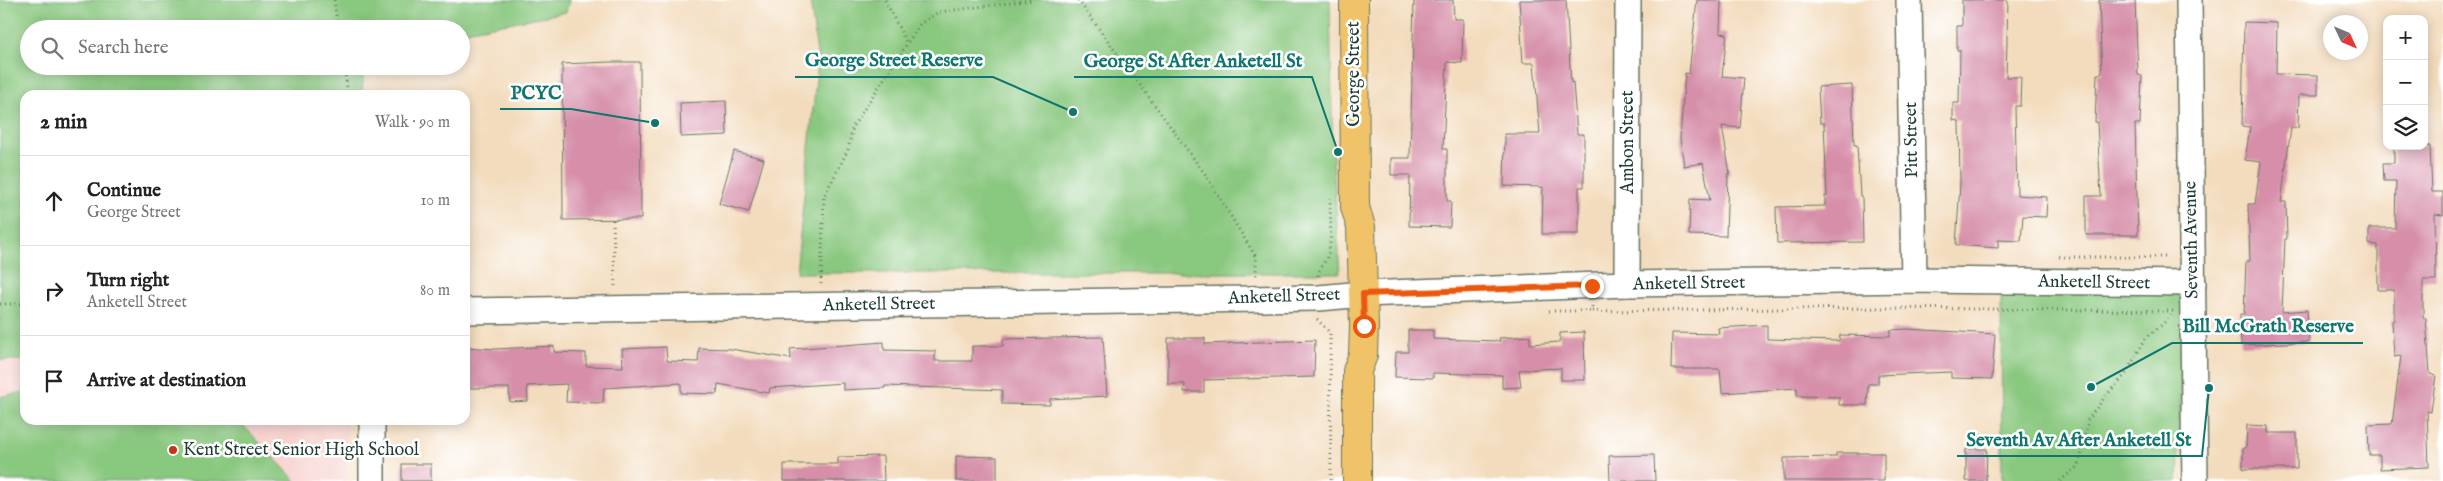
<!DOCTYPE html>
<meta charset="utf-8">
<style>
body{margin:0;font-family:"IM FELL English",serif;background:#f2f2f2;color:#222}
.controls{position:absolute;right:15px;top:15px;display:grid;overflow:hidden;border-radius:10px;box-shadow:0 2px 12px #0003}
.controls button{width:45px;height:45px;display:grid;place-items:center;padding:0;border:0;border-bottom:1px solid #e0e0e0;background:#fff;color:#222;font:25px sans-serif}
.compass{position:absolute;left:2323px;top:15px;width:45px;height:45px;border-radius:50%;background:#fff;box-shadow:0 2px 12px #0003;rotate:134deg}
.stop{position:absolute;width:15px;height:15px;margin:-11px;border:4px solid #ea580c;border-radius:50%;background:#fff}
.stop.end{background:#ea580c;border-color:#fff;box-shadow:0 1px 5px #0008}
.list{margin:0;padding:0;list-style:none}
h2{display:flex;justify-content:space-between;align-items:center;height:65px;margin:0;padding:0 20px;font-size:21px}
h2 small{font-size:16px;font-weight:400;color:#767676}
.list li{display:grid;grid-template-columns:32px 1fr auto;gap:15px;align-items:center;box-sizing:border-box;height:90px;padding:0 20px;border-top:1px solid #e0e0e0}
.list b{display:block;font-size:19px;white-space:nowrap}
.list p{margin:0;font-size:16px;white-space:nowrap;color:#767676}
.list em{font-size:16px;font-style:normal;color:#767676}
.icon{flex:none;width:28px;height:28px;fill:none;stroke:currentColor;stroke-width:2;stroke-linecap:round;stroke-linejoin:round}
.map{position:relative;flex:none;width:2443px;height:481px;overflow:hidden}
.search{position:absolute;background:#fff;box-shadow:0 2px 12px #0003;left:20px;top:20px;width:450px;height:55px;display:flex;align-items:center;gap:12px;box-sizing:border-box;padding:0 18px;border-radius:28px;color:#767676;font-size:19px}
.panel{position:absolute;background:#fff;box-shadow:0 2px 12px #0003;left:20px;top:90px;width:450px;height:335px;border-radius:15px}
.map>svg:first-child{display:block}
.built{fill:#f7d0cc}
.green{fill:#89c87f;stroke:#54825a}
.building{fill:#d68ea9}
.lines{fill:none;stroke-linecap:round;stroke-linejoin:round}
.minor-casing{stroke:#697564;stroke-width:28}
.major-casing{stroke:#697564;stroke-width:30}
.path{stroke:#697564;stroke-width:3;stroke-dasharray:1 4;stroke-linecap:butt}
.minor{stroke:#fff;stroke-width:25}
.major{stroke:#f1c369;stroke-width:28}
.route{stroke:#ea580c;stroke-width:6}
.poi-dot{fill:#c8321e;stroke:#fff;stroke-width:2}
.labels{text-anchor:middle;dominant-baseline:central;stroke-width:5;stroke-linejoin:round;paint-order:stroke}
.street-label{font-size:18px;fill:#1f3d34;stroke:#fff}
.poi-label{font-size:18px;fill:#1f3d34;stroke:#fff;text-anchor:start}
.leader{fill:none;stroke:#0f766e;stroke-width:2}
.callout-dot{fill:#0f766e;stroke:#fff;stroke-width:2}
.callout-label{font-size:19px;text-anchor:middle;font-weight:bold;fill:#0f766e;stroke:#fff;stroke-width:5;stroke-linejoin:round;paint-order:stroke}
</style>
<div class="map">
<svg width="2443" height="481" viewBox="0 0 2443 481">
<rect width="100%" height="100%" fill="#fff"/>
<filter id="ink" filterUnits="userSpaceOnUse"><feTurbulence type="fractalNoise" baseFrequency=".02" numOctaves="2"/><feDisplacementMap in="SourceGraphic" scale="10" xChannelSelector="R" yChannelSelector="G"/><feConvolveMatrix kernelMatrix="1 2 1 2 8 2 1 2 1" color-interpolation-filters="sRGB"/></filter>
<filter id="wash" filterUnits="userSpaceOnUse"><feTurbulence type="fractalNoise" baseFrequency=".0096" numOctaves="4" result="noise"/><feDisplacementMap in="SourceGraphic" scale="20" xChannelSelector="R" yChannelSelector="G"/><feGaussianBlur stdDeviation="1.12" result="paint"/><feColorMatrix in="noise" values="0 0 0 0 0 0 0 0 0 0 0 0 0 0 0 0 0 1.4 0 .05"/><feComposite in="paint" operator="in"/></filter>
<g filter="url(#wash)">
<rect width="100%" height="100%" fill="#f3dcbd"/>
<polygon class="built" points="0,360 25,360 25,420 347,420 347,481 0,481"/>
<g class="green">
<polygon points="0,0 569,0 566,12 461,32 461,29 29,29 29,66 364,66 362,95 25,95 25,360 0,360"/>
<polygon points="810,0 1330,0 1333,163 1340,273 796,273 818,61"/>
<polygon points="2184,292 2178,481 2002,481 2001,293"/>
<polygon points="25,392 25,420 238,420 296,481 0,481 0,397"/>
</g>
<g id="blocks">
<g class="building">
<polygon points="1414,0 1453,0 1454,19 1463,19 1462,63 1447,62 1443,149 1447,149 1447,201 1451,201 1450,227 1409,226 1410,175 1391,175 1391,158 1410,158"/>
<polygon points="1519,0 1566,0 1571,83 1573,82 1577,134 1584,134 1584,187 1579,187 1579,234 1542,234 1543,187 1504,186 1505,134 1540,134 1534,63 1523,63"/>
<polygon points="1697,0 1721,0 1720,33 1727,34 1722,76 1744,78 1740,128 1722,126 1730,174 1728,174 1726,236 1689,235 1690,199 1710,200 1703,163 1684,166 1680,138 1685,73 1689,74"/>
<polygon points="1962,0 2008,0 2006,77 2021,77 2020,106 2015,106 2017,195 2047,197 2046,217 2023,216 2021,241 1998,240 1998,248 1956,245 1960,184 1959,121 1953,120 1953,103 1959,103 1960,50 1957,50 1957,26 1962,26"/>
<polygon points="2099,0 2135,0 2138,75 2142,76 2140,124 2135,124 2138,235 2086,235 2086,196 2101,196 2097,122 2095,122 2097,74 2102,74"/>
<polygon points="2244,22 2277,23 2276,74 2318,75 2318,95 2299,95 2298,128 2291,128 2281,202 2286,202 2287,239 2285,239 2282,312 2307,310 2309,342 2241,345 2240,314 2244,314 2246,261 2250,261 2248,204 2255,204 2261,162 2245,160 2250,127 2242,126"/>
<polygon points="610,62 640,62 641,219 563,220 562,64"/>
<polygon points="1852,85 1854,145 1857,145 1860,196 1862,196 1863,242 1777,243 1776,207 1825,206 1825,196 1827,196 1824,123 1820,123 1818,87"/>
<polygon points="726,101 727,135 681,137 680,103"/>
<polygon points="2394,146 2430,146 2432,192 2443,192 2443,215 2435,214 2436,280 2423,280 2423,318 2426,318 2430,374 2436,375 2431,412 2427,411 2429,467 2380,469 2380,455 2369,455 2368,425 2392,424 2401,356 2394,357 2392,321 2394,320 2394,290 2378,290 2378,245 2369,244 2369,228 2395,228 2396,181 2384,181 2383,163 2394,163"/>
<polygon points="734,151 764,159 749,212 719,204"/>
<polygon points="1767,325 1767,339 1839,341 1840,335 1890,336 1890,330 1907,329 1995,334 1992,379 1951,378 1951,372 1878,375 1878,384 1868,384 1867,405 1839,405 1839,397 1797,396 1797,388 1722,393 1720,369 1671,369 1672,333 1719,334 1718,328"/>
<polygon points="1408,330 1433,330 1433,339 1500,341 1499,338 1530,336 1530,344 1560,342 1560,333 1584,332 1585,380 1561,380 1561,368 1519,370 1521,387 1502,388 1502,375 1433,373 1433,378 1395,377 1396,352 1408,352"/>
<polygon points="1103,337 1107,396 1050,399 1050,405 1002,404 1002,390 885,386 885,388 843,390 843,383 770,388 769,393 718,384 717,394 681,393 681,383 604,388 603,403 566,402 567,384 527,386 528,401 510,402 509,388 465,388 465,347 495,349 554,346 554,352 586,353 586,366 623,367 622,349 666,347 667,361 698,362 699,348 731,349 791,359 790,349 884,342 884,350 935,351 935,361 972,361 972,346 1003,346 1003,339"/>
<polygon points="1168,338 1205,338 1205,344 1315,340 1314,377 1204,380 1204,392 1184,392 1185,384 1168,384"/>
<polygon points="2247,425 2268,426 2268,433 2297,433 2297,469 2243,469 2243,448 2246,448"/>
<polygon points="1966,449 1987,449 1986,481 1966,481"/>
<polygon points="1836,453 1884,453 1884,481 1784,481 1784,458 1836,457"/>
<polygon points="1654,455 1655,481 1610,481 1609,456"/>
<polygon points="883,456 884,481 784,481 784,464 838,464 838,457"/>
<polygon points="956,456 997,457 997,481 956,481"/>
<rect x="402" y="464" width="29" height="17"/>
</g>
</g>
</g>
<g filter="url(#ink)">
<use href="#blocks" fill-opacity="0" stroke="#697564" stroke-width="1"/>
<g class="lines">
<g class="minor-casing">
<g id="minor">
<polyline points="1909,0 1914,280"/>
<polyline points="2189,0 2195,481"/>
<polyline points="1627,284 1628,0"/>
<polyline points="465,311 1319,298 1363,294 1627,284 1914,280 2193,283"/>
<polyline points="372,481 372,420"/>
</g>
</g>
<g class="major-casing">
<polyline id="major" points="1354,0 1355,207 1361,227 1364,326 1363,355 1357,371 1357,481"/>
</g>
<g class="path">
<polyline points="334,0 338,29"/>
<polyline points="885,0 906,42"/>
<polyline points="1078,0 1205,174 1256,257 1256,279"/>
<polyline points="344,66 348,95"/>
<polyline points="613,220 615,286"/>
<polyline points="2059,257 2169,257"/>
<path d="M 1318,276 C 1320,265 1328,260 1329,250 C 1332,234 1330,214 1330,198"/>
<polyline points="821,284 824,196 848,150 853,126 920,24 938,12 1033,0"/>
<polyline points="0,304 25,304"/>
<polyline points="1592,306 1592,311 1886,308 2173,311"/>
<polyline points="1549,311 1592,311"/>
<polyline points="1317,319 1330,333 1331,481"/>
<polyline points="2060,481 2077,467 2081,456 2088,420 2104,398 2125,375 2146,338 2163,324 2171,315"/>
</g>
<use href="#minor" class="minor"/>
<use href="#major" class="major"/>
</g>
</g>
<g class="lines" filter="url(#ink)">
<polyline class="route" points="1364,326 1363,294 1592,286"/>
</g>
<circle class="poi-dot" cx="173" cy="450" r="5"/>
<g class="labels">
<g class="street-label">
<text transform="translate(1354 74) rotate(-90)">George Street</text>
<text transform="translate(1912 140) rotate(-91)">Pitt Street</text>
<text transform="translate(1628 142) rotate(-90)">Ambon Street</text>
<text transform="translate(2192 240) rotate(-91)">Seventh Avenue</text>
<text transform="translate(2094 283) rotate(1)">Anketell Street</text>
<text transform="translate(1689 284) rotate(-1)">Anketell Street</text>
<text transform="translate(1284 297) rotate(-2)">Anketell Street</text>
<text transform="translate(879 305) rotate(-1)">Anketell Street</text>
</g>
<g class="poi-label">
<text x="183" y="450">Kent Street Senior High School</text>
</g>
</g>
<path class="leader" d="M1073 112L993 77H795M1338 152L1312 77H1074M655 123L571 109H500M2091 387L2172 343H2363M2209 388L2202 456H1957"/>
<g class="callout-dot">
<circle cx="1073" cy="112" r="5"/>
<circle cx="1338" cy="152" r="5"/>
<circle cx="655" cy="123" r="5"/>
<circle cx="2091" cy="387" r="5"/>
<circle cx="2209" cy="388" r="5"/>
</g>
<g class="callout-label">
<text x="894" y="66">George Street Reserve</text>
<text x="1193" y="67">George St After Anketell St</text>
<text x="536" y="99">PCYC</text>
<text x="2268" y="332">Bill McGrath Reserve</text>
<text x="2079" y="446">Seventh Av After Anketell St</text>
</g>
</svg>
<div class="controls">
<button>+</button>
<button>−</button>
<button><svg class="icon" aria-label="layers" viewBox="0 0 24 24"><path d="M12 4l9 5-9 5-9-5zM3 14l9 5 9-5"/></svg></button>
</div>
<svg class="compass" viewBox="-18 -18 36 36"><path d="M0-13l5 13h-10z" fill="#e53935"/><path d="M0 13l5-13h-10z" fill="#767676"/></svg>
<div class="stop" style="left:1364px;top:326px"></div>
<div class="stop end" style="left:1592px;top:286px"></div>
<div class="search"><svg class="icon" aria-label="search" viewBox="0 0 24 24"><circle cx="10" cy="10" r="6"/><path d="M15 15l6 6"/></svg>Search here</div>
<section class="panel">
<h2>2 min<small>Walk · 90 m</small></h2>
<ul class="list">
<li><svg class="icon" aria-label="ahead" viewBox="0 0 24 24"><path d="M12 20V5M6 11l6-6 6 6"/></svg><div><b>Continue</b><p>George Street</p></div><em>10 m</em></li>
<li><svg class="icon" aria-label="right" viewBox="0 0 24 24"><path d="M7 20v-9h11M14 6l5 5-5 5"/></svg><div><b>Turn right</b><p>Anketell Street</p></div><em>80 m</em></li>
<li><svg class="icon" aria-label="arrive" viewBox="0 0 24 24"><path d="M6 21V4h12l-3 4 3 4H6"/></svg><div><b>Arrive at destination</b></div></li>
</ul>
</section>
</div>
